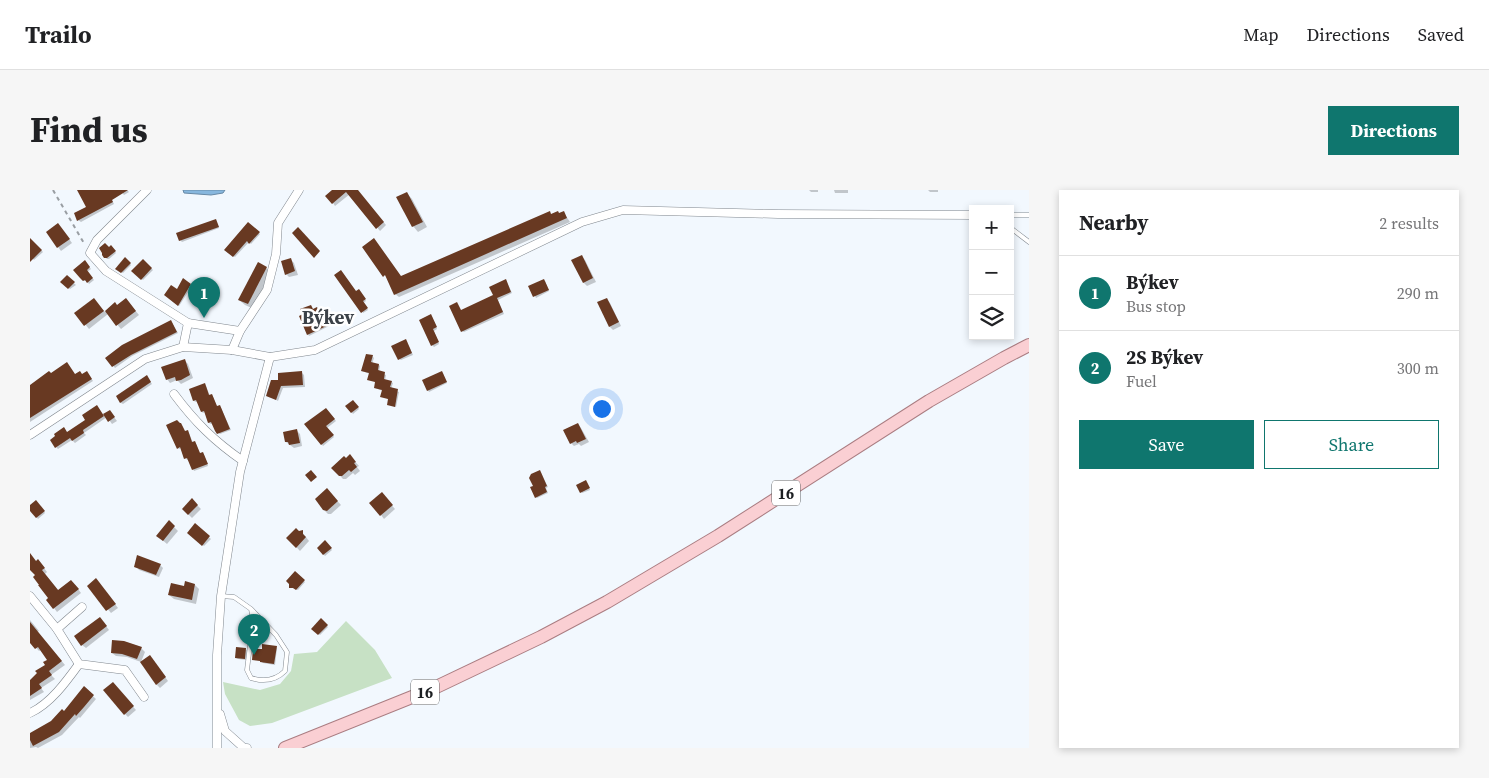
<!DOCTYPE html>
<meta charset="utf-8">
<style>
body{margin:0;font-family:"Source Serif 4",serif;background:#f6f6f6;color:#202124}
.controls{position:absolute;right:15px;top:15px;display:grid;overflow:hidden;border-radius:0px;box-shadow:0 2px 8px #0003}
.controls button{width:45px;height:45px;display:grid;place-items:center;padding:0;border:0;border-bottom:1px solid #e0e0e0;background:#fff;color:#202124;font:25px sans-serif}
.you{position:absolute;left:571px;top:218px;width:18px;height:18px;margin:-12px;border:4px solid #fff;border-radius:50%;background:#1a73e8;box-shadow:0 0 0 8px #1a73e833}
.badge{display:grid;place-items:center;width:32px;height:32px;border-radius:50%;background:#0f766e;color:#fff;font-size:16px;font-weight:700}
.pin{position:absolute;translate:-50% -41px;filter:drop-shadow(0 1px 2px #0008)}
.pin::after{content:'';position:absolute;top:26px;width:18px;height:15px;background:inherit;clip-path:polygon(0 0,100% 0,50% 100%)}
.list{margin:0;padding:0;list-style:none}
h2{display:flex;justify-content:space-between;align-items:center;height:65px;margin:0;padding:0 20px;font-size:21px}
h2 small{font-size:16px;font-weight:400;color:#757577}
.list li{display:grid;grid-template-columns:32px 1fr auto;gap:15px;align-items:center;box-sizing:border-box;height:75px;padding:0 20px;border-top:1px solid #e0e0e0}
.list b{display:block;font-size:19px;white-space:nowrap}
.list p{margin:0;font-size:16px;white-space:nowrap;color:#757577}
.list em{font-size:16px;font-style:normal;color:#757577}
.actions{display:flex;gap:10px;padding:15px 20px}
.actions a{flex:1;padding:11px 0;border:1px solid #0f766e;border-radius:0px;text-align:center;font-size:18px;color:#0f766e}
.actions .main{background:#0f766e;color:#fff}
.icon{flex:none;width:28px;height:28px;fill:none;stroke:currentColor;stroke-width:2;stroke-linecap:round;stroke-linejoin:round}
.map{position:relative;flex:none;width:999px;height:558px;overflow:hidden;border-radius:0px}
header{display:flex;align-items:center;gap:30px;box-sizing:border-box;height:70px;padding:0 25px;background:#fff;border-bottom:1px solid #e0e0e0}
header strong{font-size:24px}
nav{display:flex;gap:28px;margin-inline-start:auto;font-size:18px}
.intro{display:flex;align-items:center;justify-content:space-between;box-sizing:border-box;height:120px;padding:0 30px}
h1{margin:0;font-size:35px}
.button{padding:12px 22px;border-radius:0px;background:#0f766e;color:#fff;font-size:18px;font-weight:700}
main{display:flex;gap:30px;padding:0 30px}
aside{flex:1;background:#fff;border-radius:0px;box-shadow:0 2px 8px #0003}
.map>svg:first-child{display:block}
.green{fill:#c7e1c5}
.water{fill:#87b7de;stroke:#6789a6}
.shadow{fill:#0003}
.building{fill:#683922}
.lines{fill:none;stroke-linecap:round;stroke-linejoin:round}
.lane-casing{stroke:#80878e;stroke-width:5}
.street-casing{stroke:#80878e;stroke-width:9}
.primary-casing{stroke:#aa7d82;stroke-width:14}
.path{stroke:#999ea3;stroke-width:2;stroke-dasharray:4 4;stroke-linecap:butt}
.lane{stroke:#fff;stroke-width:4}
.street{stroke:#fff;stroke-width:8}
.primary{stroke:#facfd3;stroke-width:12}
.labels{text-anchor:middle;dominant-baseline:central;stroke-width:5;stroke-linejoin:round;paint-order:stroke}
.shield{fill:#fff;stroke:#606264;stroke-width:1}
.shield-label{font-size:15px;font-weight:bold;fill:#1c1f22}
.quarter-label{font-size:19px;font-weight:bold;fill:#3b4147;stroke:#fff}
</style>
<header>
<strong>Trailo</strong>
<nav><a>Map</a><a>Directions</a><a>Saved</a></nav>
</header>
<div class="intro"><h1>Find us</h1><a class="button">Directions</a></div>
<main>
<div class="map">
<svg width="999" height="558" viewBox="0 0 999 558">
<rect width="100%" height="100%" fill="#f2f8fe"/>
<polygon class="green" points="316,431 345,460 362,488 242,533 220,536 209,530 195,504 193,492 230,500 250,494 261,481 264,464 287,462"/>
<polygon class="water" points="153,0 195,0 193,3 181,5 154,3"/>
<g class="shadow">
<polygon points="48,0 67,0 81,8 84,14 51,32 48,30 58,17"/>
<polygon points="90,0 97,0 99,2 94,5"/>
<polygon points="304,0 327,0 356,35 350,41 320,4 305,16 303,13"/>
<polygon points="779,0 788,0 788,2 781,2"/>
<polygon points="804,0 818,0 818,3 805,3"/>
<polygon points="898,0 908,0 908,2 900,2"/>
<polygon points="377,3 382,9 397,37 388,42 383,36"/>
<polygon points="534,23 540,32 369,107 365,104 358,89 334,57 371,87 522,25"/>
<polygon points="186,31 189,38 152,52 150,50"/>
<polygon points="218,33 230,44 221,54 219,52 205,67 197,62"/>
<polygon points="31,38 42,53 31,61 28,57"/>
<polygon points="1,50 13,62 4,70 0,66"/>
<polygon points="81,57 86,63 79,69 77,69 75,67"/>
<polygon points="552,67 555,70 566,92 557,96 554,93"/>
<polygon points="95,69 101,75 93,83 87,79"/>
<polygon points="260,69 264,73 268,85 259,87 256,84"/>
<polygon points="113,70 123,80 113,90 103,81"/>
<polygon points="55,72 61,79 57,82 64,90 59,94 57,91 55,91 53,90"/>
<polygon points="236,78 242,84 224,119 215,115 209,110"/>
<polygon points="37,87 46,95 40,99 32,92"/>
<polygon points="154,90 162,96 149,116 142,111"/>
<polygon points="476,90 482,103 468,110 474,124 434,142 432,141 465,106"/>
<polygon points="515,91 519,101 506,108 500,96"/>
<polygon points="326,102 330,102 336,111 333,113 338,120 333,123"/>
<polygon points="576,109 580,113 591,136 583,140 580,137"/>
<polygon points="67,113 75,122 85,114 88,116 99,113 109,125 91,139 78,124 59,139 46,123"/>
<polygon points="287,118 291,126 299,124 303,134 279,146 278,144 283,120"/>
<polygon points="402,127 407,139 404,141 409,154 404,157 402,155"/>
<polygon points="142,133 148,143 102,166 85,178 77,168"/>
<polygon points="377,152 383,165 371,170 369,169"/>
<polygon points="342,166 344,168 342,174 349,175 350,176 349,182 356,185 355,191 361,192 363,193 361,199 369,202 366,217 358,214 359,209 351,206 353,201 345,198 346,192 339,189 340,184 332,181"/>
<polygon points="154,170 158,174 163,188 151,194 147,190 140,193 137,189"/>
<polygon points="272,183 274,185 275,197 253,198 248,211 237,205 250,191"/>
<polygon points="413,184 417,193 399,202 398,200"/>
<polygon points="45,185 59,185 63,191 0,232 0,196"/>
<polygon points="118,188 122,194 93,214 91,213 87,207"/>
<polygon points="176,196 180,206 182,205 183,207 187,217 191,218 201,240 190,244 186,241 183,233 181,234 179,233 175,222 173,223 172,222 168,211 166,212 164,211 160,200"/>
<polygon points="323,211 329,219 323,224 317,216"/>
<polygon points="296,219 306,231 297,238 304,247 293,256 276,234"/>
<polygon points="80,222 87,231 82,234 77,227 54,243 56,245 45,253 42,250 28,259 26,257 37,243 57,231 74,226"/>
<polygon points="151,234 155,242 159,243 163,253 165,252 166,254 170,264 174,265 178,276 164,281 159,269 157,270 151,258 149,259 148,258"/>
<polygon points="548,234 551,238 559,252 551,256 549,254 544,256 541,253"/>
<polygon points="266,240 270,244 272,256 264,258 256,252"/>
<polygon points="320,266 329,276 327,277 330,281 325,285 323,283 316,289 313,289 303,278"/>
<polygon points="511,283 518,297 516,298 518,303 507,308 506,307 505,296"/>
<polygon points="557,293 560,300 552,303 551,302"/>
<polygon points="300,303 311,315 301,324 298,324 294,320"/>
<polygon points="352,304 365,319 354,329 351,325"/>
<polygon points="162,310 171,319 162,328 153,319"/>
<polygon points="6,311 15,323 8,329 0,319 0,316"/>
<polygon points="139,332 148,341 137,354 131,349"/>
<polygon points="165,335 181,349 174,356 159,343"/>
<polygon points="269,342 272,342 279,351 270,361 258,348"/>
<polygon points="295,352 302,360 295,366 288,358"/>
<polygon points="0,364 6,372 11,374 17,382 15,384 29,401 45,395 51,403 27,422 18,410 20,408 7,386 0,378"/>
<polygon points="130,375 133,378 129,387 109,380 106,376"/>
<polygon points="265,383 275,392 268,400 260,397"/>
<polygon points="69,393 88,418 81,423 58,396"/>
<polygon points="165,395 169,399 166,414 144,409 139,405 155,397"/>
<polygon points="0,430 9,441 7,442 35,475 21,485 25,489 11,498 14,502 0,510 0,491 16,475 19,470 11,460 9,461 0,451"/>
<polygon points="291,430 298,437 290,445 283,439"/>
<polygon points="73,432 79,440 56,458 52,455"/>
<polygon points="246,457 247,458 245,475 233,473 231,471 223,469 233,461"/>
<polygon points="111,458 115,462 111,472 97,467 86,466 82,463"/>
<polygon points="215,459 217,460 216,470 208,469 206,468"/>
<polygon points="123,470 138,491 130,498 126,494"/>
<polygon points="86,497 106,520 98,527 95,524"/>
<polygon points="54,498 66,509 50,528 49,527 32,545 8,558 6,557 0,558 0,544 22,532 34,523"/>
</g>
<g class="building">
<polygon points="47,0 98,0 82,10 83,12 47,31 44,23 56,17"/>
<polygon points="302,0 328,0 354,32 346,39 316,2 302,14 295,6"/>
<polygon points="377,2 393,32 382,37 366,7"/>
<polygon points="520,21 521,24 528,21 529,23 534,21 537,28 364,105 355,85 353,87 332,57 344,48 371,86"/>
<polygon points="186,29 189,37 149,51 146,43"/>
<polygon points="218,32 230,42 219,54 217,51 203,67 194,60"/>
<polygon points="28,33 40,49 27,58 16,42"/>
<polygon points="268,37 290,61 284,68 262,43"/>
<polygon points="0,48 12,60 0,72"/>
<polygon points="75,53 79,57 81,55 86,61 77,68 74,68 72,65 72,63 69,58"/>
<polygon points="552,65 563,88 553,93 541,70"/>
<polygon points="95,67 101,73 91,83 85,79"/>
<polygon points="261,68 265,81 255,85 251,71"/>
<polygon points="113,69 122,78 111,90 101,81"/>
<polygon points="55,70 60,77 57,80 63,88 57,93 55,90 53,91 50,88 43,80"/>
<polygon points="228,72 237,77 218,114 208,110"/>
<polygon points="311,80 326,101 329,99 336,109 333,111 338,118 331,123 304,85"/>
<polygon points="37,85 45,92 38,99 30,92"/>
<polygon points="153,88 161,94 148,116 134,105 141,95 147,99"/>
<polygon points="476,89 481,102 467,108 473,122 431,142 419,116 427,112 431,120 463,105 459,97"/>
<polygon points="514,89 519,100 503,107 498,96"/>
<polygon points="64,108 74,121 54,136 44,123"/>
<polygon points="96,108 106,121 86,136 75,121 85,112 87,115"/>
<polygon points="577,108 589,132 579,137 567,112"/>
<polygon points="281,115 283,119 287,117 290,124 298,121 303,133 277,145 269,126 273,124 270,119"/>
<polygon points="401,124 407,137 403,139 409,152 401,156 389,130"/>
<polygon points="141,130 147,142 101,165 82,177 75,168 92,155"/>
<polygon points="376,149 382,163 368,170 361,156"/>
<polygon points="336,164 343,165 341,172 349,174 348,180 355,182 354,189 362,191 360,197 368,199 365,217 357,215 358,209 350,207 352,200 344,198 345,192 337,190 339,183 331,181"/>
<polygon points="155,169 160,185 151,190 146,191 145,187 136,190 131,177"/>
<polygon points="37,172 45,184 50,181 52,184 57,181 62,189 0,228 0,195 19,181 21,183"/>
<polygon points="272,181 273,195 251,196 246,210 236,206 241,190 248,190 248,183"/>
<polygon points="412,181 417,192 397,201 392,190"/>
<polygon points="117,185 121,192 90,213 86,206"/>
<polygon points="175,193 179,205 182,204 187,216 190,215 200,239 187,244 185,241 181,232 178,233 174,221 171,222 166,210 163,211 159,199"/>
<polygon points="323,210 329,217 321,223 315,216"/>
<polygon points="67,215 74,226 53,240 54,243 42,251 40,248 25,258 20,250 25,246 24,244 34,237 37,242 55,230 52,225"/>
<polygon points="296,218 305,229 296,236 304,245 291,255 274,234"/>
<polygon points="80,220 85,227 78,232 73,224"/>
<polygon points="147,230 150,233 151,233 155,241 158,240 162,252 165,251 170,263 173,262 178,274 162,280 157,268 154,269 150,257 147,259 136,235"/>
<polygon points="548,233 556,249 547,253 546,251 540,254 533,240"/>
<polygon points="267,239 270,253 259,255 258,252 255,252 253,242"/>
<polygon points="320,264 326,272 324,273 327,277 321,282 319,280 312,286 309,286 301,278 314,266 316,268"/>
<polygon points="281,280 287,287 281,292 275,285"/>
<polygon points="510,280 517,296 515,297 517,302 505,308 500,297 503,296 499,288 501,284"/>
<polygon points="556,290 560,298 550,303 546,295"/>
<polygon points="297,298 308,311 297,321 293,320 285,309"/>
<polygon points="352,302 363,315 350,326 339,313"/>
<polygon points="162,308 168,315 158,325 152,319"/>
<polygon points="6,310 15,321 6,328 0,321 0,315"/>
<polygon points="139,330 145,336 133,351 126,346"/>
<polygon points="165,333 180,346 172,356 157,343"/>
<polygon points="266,338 269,341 273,340 273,344 276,347 266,358 256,348"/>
<polygon points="295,350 302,358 293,365 287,358"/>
<polygon points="0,363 6,371 8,369 15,378 12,380 28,400 41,390 49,399 23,419 16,410 18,408 8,395 9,395 3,387 5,385 0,380"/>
<polygon points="107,365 131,374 126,385 104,377"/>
<polygon points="265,381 275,390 266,400 263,398 259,398 259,394 256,391"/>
<polygon points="66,388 86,414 76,421 57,396"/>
<polygon points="155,391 165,394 162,410 138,405 141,393 154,396"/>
<polygon points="70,427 77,436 51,456 44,446"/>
<polygon points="291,428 298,435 288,445 281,439"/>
<polygon points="0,432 32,471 19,481 22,485 9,494 12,498 0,506 0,490 7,483 5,481 15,475 13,472 17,470 8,457 5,459 0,453"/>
<polygon points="82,450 94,451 112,457 107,469 92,464 81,463"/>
<polygon points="232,454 247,456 244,474 230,472 230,471 222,470 223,459 232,459"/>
<polygon points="206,457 216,458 215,469 205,468"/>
<polygon points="120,465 136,487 126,495 110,472"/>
<polygon points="83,492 104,516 94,525 73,500"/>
<polygon points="54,496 64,505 54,517 46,526 45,524 29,542 3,556 0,550 0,543 21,531 32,519 34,521"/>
</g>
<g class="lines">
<g class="lane-casing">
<g id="lane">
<polyline points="980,25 999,25"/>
<polyline points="980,32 982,39 999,52"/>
<path d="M 191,406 L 204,407 L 221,419 L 223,430 L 217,480 L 221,488 C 234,492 246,490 255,481 L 257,462 L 246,445 L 221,419"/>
</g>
</g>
<g class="street-casing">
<g id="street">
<polyline points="117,0 67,50 60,63 76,81 158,133 210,141"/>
<polyline points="153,157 158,133"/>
<polyline points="202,160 210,141 237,100 246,64 248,33 269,0"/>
<path d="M 144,204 C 165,232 184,251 213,271"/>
<polyline points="0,245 115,169 153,157 202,160 240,167 285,160 552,32 593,20 748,24 943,25"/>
<polyline points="0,406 27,439 49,474 95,480 114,507"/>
<polyline points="27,439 52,417"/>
<path d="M 0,523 C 20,514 36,492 49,474"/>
<polyline points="190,524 195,541 214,558 217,558"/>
<polyline points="187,558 187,465 191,406 210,282 240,167"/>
</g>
</g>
<g class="primary-casing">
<polyline id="primary" points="255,558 402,499 511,447 577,412 688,346 899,211 974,168 999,155"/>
</g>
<polyline class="path" points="23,0 55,55"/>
<use href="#lane" class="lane"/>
<use href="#street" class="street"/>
<use href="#primary" class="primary"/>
</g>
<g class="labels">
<g class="shield">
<rect x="742" y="290.5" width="28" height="25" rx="4"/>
<rect x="381" y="489.5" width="28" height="25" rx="4"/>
</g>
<g class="shield-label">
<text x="756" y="303">16</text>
<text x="395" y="502">16</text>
</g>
<g class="quarter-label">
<text x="298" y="127">Býkev</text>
</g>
</g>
</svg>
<div class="controls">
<button>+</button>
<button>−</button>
<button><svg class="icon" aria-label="layers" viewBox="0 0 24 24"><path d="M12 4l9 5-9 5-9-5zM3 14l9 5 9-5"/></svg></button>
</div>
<div class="you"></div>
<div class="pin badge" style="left:174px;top:128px">1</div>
<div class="pin badge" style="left:224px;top:465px">2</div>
</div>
<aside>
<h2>Nearby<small>2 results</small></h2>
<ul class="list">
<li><span class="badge">1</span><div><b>Býkev</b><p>Bus stop</p></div><em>290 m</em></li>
<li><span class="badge">2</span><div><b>2S Býkev</b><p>Fuel</p></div><em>300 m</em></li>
</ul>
<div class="actions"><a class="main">Save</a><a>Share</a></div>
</aside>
</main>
